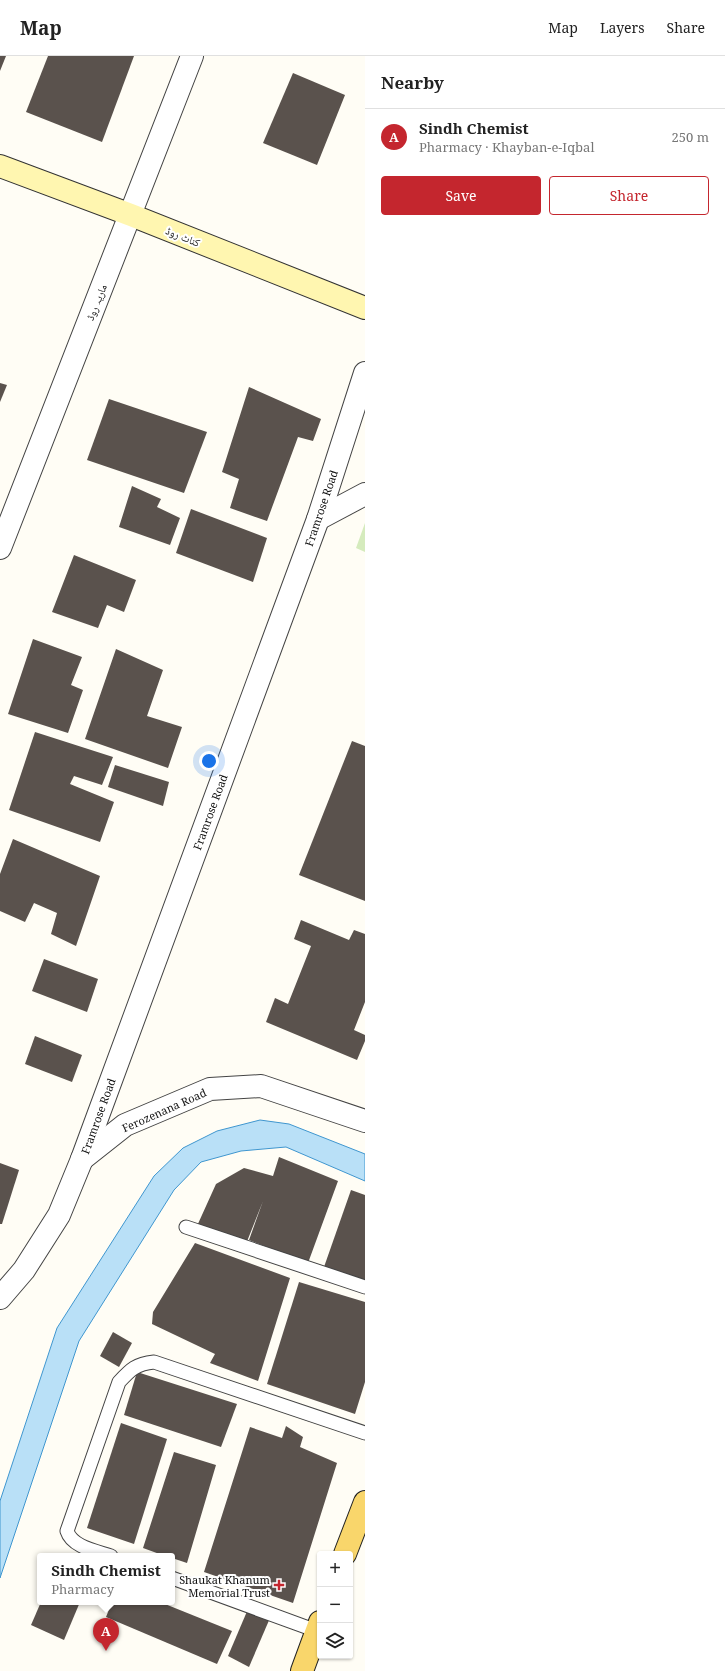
<!DOCTYPE html>
<meta charset="utf-8">
<style>
body{margin:0;font-family:"Noto Serif","Noto Naskh Arabic",serif;background:#f2f2f2;color:#222}
.controls{position:absolute;right:12px;bottom:12px;display:grid;overflow:hidden;border-radius:4px;box-shadow:0 1px 3px #0004}
.controls button{width:36px;height:36px;display:grid;place-items:center;padding:0;border:0;border-bottom:1px solid #e0e0e0;background:#fff;color:#222;font:20px sans-serif}
.you{position:absolute;left:209px;top:705px;width:14px;height:14px;margin:-10px;border:3px solid #fff;border-radius:50%;background:#1a73e8;box-shadow:0 0 0 6px #1a73e833}
.badge{display:grid;place-items:center;width:26px;height:26px;border-radius:50%;background:#c4262e;color:#fff;font-size:13px;font-weight:700}
.pin{position:absolute;translate:-50% -33px;filter:drop-shadow(0 1px 2px #0008)}
.pin::after{content:'';position:absolute;top:21px;width:14px;height:12px;background:inherit;clip-path:polygon(0 0,100% 0,50% 100%)}
.popup{position:absolute;left:37px;top:1497px;width:138px;height:52px;box-sizing:border-box;display:grid;place-content:center;border-radius:4px;background:#fff;filter:drop-shadow(0 1px 3px #0005);font-size:13px;white-space:nowrap;color:#767676}
.popup b{font-size:15px;color:#222}
.popup::after{content:'';position:absolute;left:50%;top:100%;margin-left:-8px;border:8px solid transparent;border-top-color:#fff}
.list{margin:0;padding:0;list-style:none}
h2{display:flex;justify-content:space-between;align-items:center;height:52px;margin:0;padding:0 16px;font-size:17px}
h2 small{font-size:13px;font-weight:400;color:#767676}
.list li{display:grid;grid-template-columns:26px 1fr auto;gap:12px;align-items:center;box-sizing:border-box;height:56px;padding:0 16px;border-top:1px solid #e0e0e0}
.list b{display:block;font-size:15px;white-space:nowrap}
.list p{margin:0;font-size:13px;white-space:nowrap;color:#767676}
.list em{font-size:13px;font-style:normal;color:#767676}
.actions{display:flex;gap:8px;padding:12px 16px}
.actions a{flex:1;padding:9px 0;border:1px solid #c4262e;border-radius:4px;text-align:center;font-size:14px;color:#c4262e}
.actions .main{background:#c4262e;color:#fff}
.icon{flex:none;width:22px;height:22px;fill:none;stroke:currentColor;stroke-width:2;stroke-linecap:round;stroke-linejoin:round}
.map{position:relative;flex:none;width:365px;height:1615px;overflow:hidden}
header{display:flex;align-items:center;gap:24px;box-sizing:border-box;height:56px;padding:0 20px;background:#fff;border-bottom:1px solid #e0e0e0}
header strong{font-size:19px}
nav{display:flex;gap:22px;margin-inline-start:auto;font-size:14px}
main{display:flex}
aside{flex:1;background:#fff}
.map>svg:first-child{display:block}
.green{fill:#d5ebbd}
.water{fill:#b9e0f7;stroke:#3f96cf}
.building{fill:#5a524d}
.lines{fill:none;stroke-linecap:round;stroke-linejoin:round}
.lane-casing{stroke:#444;stroke-width:15}
.street-casing{stroke:#444;stroke-width:24}
.secondary-casing{stroke:#333;stroke-width:24}
.primary-casing{stroke:#222;stroke-width:24}
.lane{stroke:#fff;stroke-width:13}
.street{stroke:#fff;stroke-width:22}
.secondary{stroke:#fff6b0;stroke-width:22}
.primary{stroke:#f9d66b;stroke-width:22}
.poi-dot{fill:#c4262e;stroke:#fff;stroke-width:1.5}
.labels{text-anchor:middle;dominant-baseline:central;stroke-width:4;stroke-linejoin:round;paint-order:stroke}
.street-label{font-size:11px;fill:#111;stroke:#fff}
.poi-label{font-size:11px;fill:#111;stroke:#fff;text-anchor:end}
</style>
<header>
<strong>Map</strong>
<nav><a>Map</a><a>Layers</a><a>Share</a></nav>
</header>
<main>
<div class="map">
<svg width="365" height="1615" viewBox="0 0 365 1615">
<rect width="100%" height="100%" fill="#fffdf5"/>
<polygon class="green" points="365,467 365,496 356,492"/>
<polygon class="water" points="260,1064 289,1068 365,1098 365,1125 286,1091 241,1095 201,1106 174,1134 79,1285 0,1522 0,1445 57,1272 154,1120 183,1092 217,1075"/>
<g class="building">
<polygon points="0,0 6,0 0,15"/>
<polygon points="48,0 134,0 102,86 26,56"/>
<polygon points="293,17 345,39 317,109 263,87"/>
<polygon points="0,327 7,329 0,346"/>
<polygon points="249,331 321,363 313,385 298,381 267,465 230,452 239,423 222,416"/>
<polygon points="109,343 207,376 184,437 87,404"/>
<polygon points="132,430 161,443 157,451 180,462 170,489 119,471"/>
<polygon points="191,453 267,482 253,526 176,497"/>
<polygon points="74,499 136,524 124,556 107,549 98,572 52,556"/>
<polygon points="33,583 82,601 71,629 83,634 68,677 8,658"/>
<polygon points="116,593 163,614 147,660 182,671 168,712 85,683"/>
<polygon points="35,676 113,701 102,729 74,720 70,728 114,746 100,786 9,754"/>
<polygon points="352,685 365,690 365,845 299,819"/>
<polygon points="115,709 169,726 163,750 108,731"/>
<polygon points="13,783 100,820 76,890 51,878 57,857 34,847 25,866 0,855 0,818"/>
<polygon points="301,864 349,884 354,874 365,878 365,946 354,974 365,979 365,985 357,1004 266,966 275,942 288,948 311,890 294,883"/>
<polygon points="44,903 98,923 87,956 32,935"/>
<polygon points="35,980 82,999 72,1026 25,1008"/>
<polygon points="279,1101 338,1125 308,1207 249,1184 263,1145 246,1188 197,1170 216,1128 244,1112 273,1120"/>
<polygon points="0,1107 19,1114 2,1168 0,1168"/>
<polygon points="351,1134 365,1139 365,1227 324,1211"/>
<polygon points="195,1187 290,1222 258,1325 210,1307 215,1298 152,1268 153,1256"/>
<polygon points="299,1226 365,1246 365,1326 355,1358 267,1328"/>
<polygon points="113,1276 132,1287 119,1311 100,1300"/>
<polygon points="137,1316 237,1348 221,1391 124,1359"/>
<polygon points="121,1367 167,1383 134,1488 87,1472"/>
<polygon points="286,1370 303,1381 300,1391 337,1407 293,1547 204,1516 250,1371 282,1382"/>
<polygon points="174,1396 216,1409 187,1507 172,1502 172,1500 165,1500 143,1492"/>
<polygon points="41,1546 80,1546 64,1584 31,1569"/>
<polygon points="112,1546 160,1546 232,1575 217,1608 106,1561"/>
<polygon points="248,1553 270,1562 249,1611 228,1600"/>
</g>
<g class="lines">
<g class="lane-casing">
<g id="lane">
<polyline points="186,1171 365,1231"/>
<path d="M 111,1500 C 96,1495 72,1491 67,1475 L 119,1326 C 131,1313 136,1308 154,1306 L 365,1377"/>
<polyline points="172,1522 317,1575"/>
</g>
</g>
<g class="street-casing">
<g id="street">
<polyline points="318,463 365,438"/>
<polyline points="0,492 192,0"/>
<polyline points="82,1103 125,1069 210,1033 261,1030 365,1065"/>
<polyline points="0,1242 24,1214 59,1159 82,1103 318,463 365,317"/>
</g>
</g>
<g class="secondary-casing">
<polyline id="secondary" points="0,110 131,159 365,252"/>
</g>
<g class="primary-casing">
<g id="primary">
<polyline points="345,1498 365,1446"/>
<polyline points="302,1615 320,1566"/>
</g>
</g>
<use href="#lane" class="lane"/>
<use href="#street" class="street"/>
<use href="#secondary" class="secondary"/>
<use href="#primary" class="primary"/>
</g>
<path class="poi-dot" d="M277 1523h4v4h4v4h-4v4h-4v-4h-4v-4h4z"/>
<g class="labels">
<g class="street-label">
<text transform="translate(183 180) rotate(22)">کناٹ روڈ</text>
<text transform="translate(96 246) rotate(-68)">ماریہ روڈ</text>
<text transform="translate(321 452) rotate(-71)">Framrose Road</text>
<text transform="translate(210 756) rotate(-70)">Framrose Road</text>
<text transform="translate(164 1054) rotate(-24)">Ferozenana Road</text>
<text transform="translate(98 1060) rotate(-70)">Framrose Road</text>
</g>
<g class="poi-label">
<text x="270" y="1523">Shaukat Khanum<tspan x="270" dy="13">Memorial Trust</tspan></text>
</g>
</g>
</svg>
<div class="controls">
<button>+</button>
<button>−</button>
<button><svg class="icon" aria-label="layers" viewBox="0 0 24 24"><path d="M12 4l9 5-9 5-9-5zM3 14l9 5 9-5"/></svg></button>
</div>
<div class="you"></div>
<div class="pin badge" style="left:106px;top:1595px">A</div>
<div class="popup"><b>Sindh Chemist</b>Pharmacy</div>
</div>
<aside>
<h2>Nearby<small></small></h2>
<ul class="list">
<li><span class="badge">A</span><div><b>Sindh Chemist</b><p>Pharmacy · Khayban-e-Iqbal</p></div><em>250 m</em></li>
</ul>
<div class="actions"><a class="main">Save</a><a>Share</a></div>
</aside>
</main>
